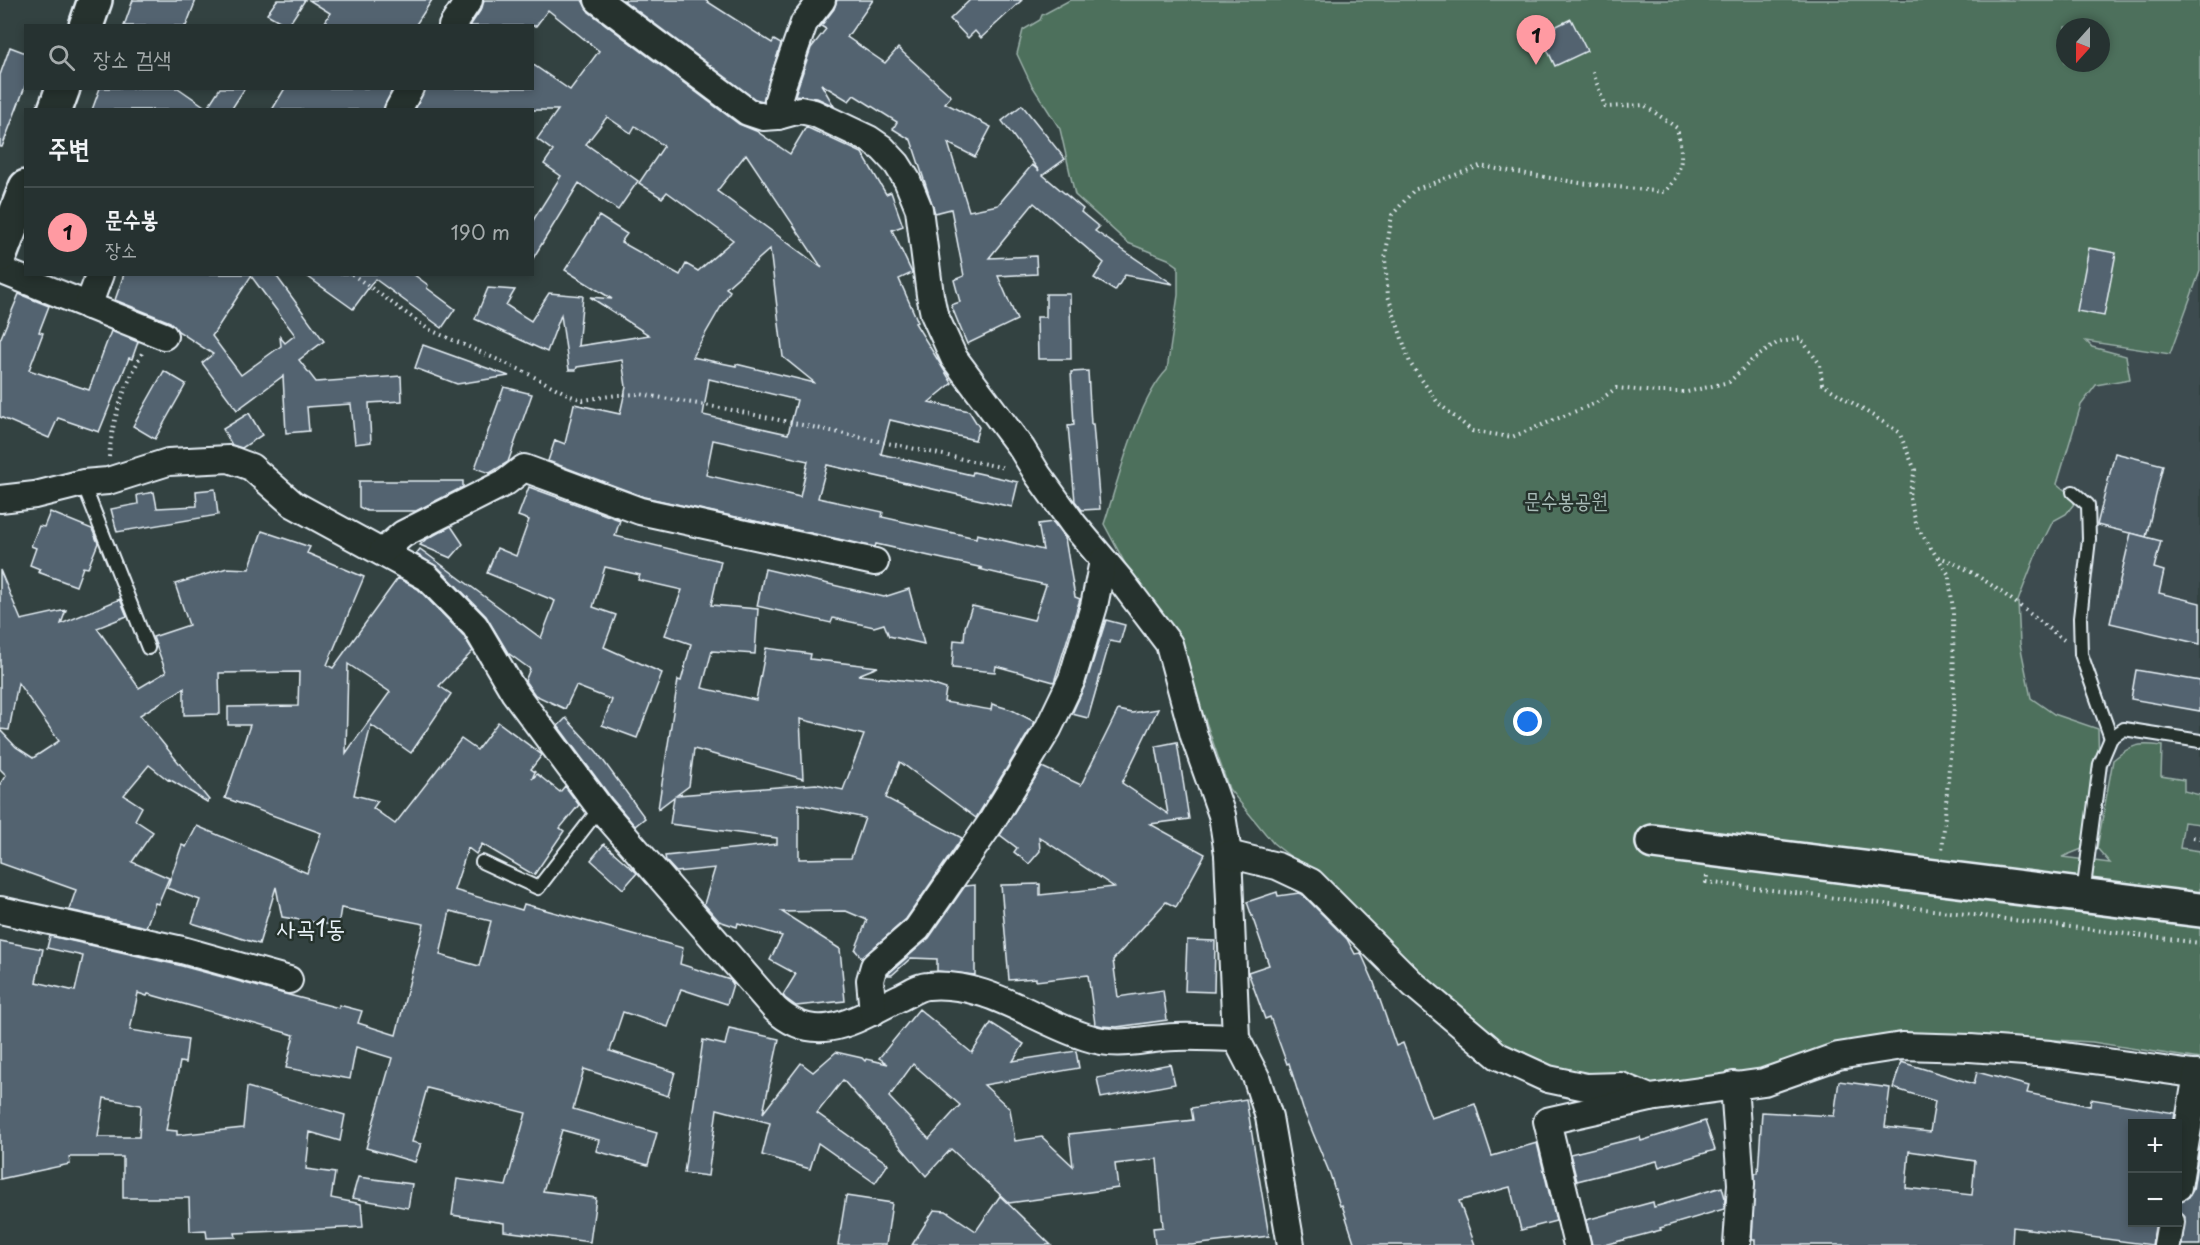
<!DOCTYPE html>
<html lang="ko">
<meta charset="utf-8">
<style>
body{margin:0;font-family:"Playpen Sans","Poor Story",sans-serif;background:#323e3d;color:#f1f3f6}
.controls{position:absolute;right:18px;bottom:18px;display:grid;overflow:hidden;border-radius:0px;box-shadow:0 3px 9px #0003}
.controls button{width:54px;height:54px;display:grid;place-items:center;padding:0;border:0;border-bottom:2px solid #424d4d;background:#263231;color:#f1f3f6;font:30px sans-serif}
.compass{position:absolute;left:2056px;top:18px;width:54px;height:54px;border-radius:50%;background:#263231;box-shadow:0 3px 9px #0003;rotate:201deg}
.you{position:absolute;left:1528px;top:722px;width:21px;height:21px;margin:-15px;border:4px solid #fff;border-radius:50%;background:#1a73e8;box-shadow:0 0 0 9px #1a73e833}
.badge{display:grid;place-items:center;width:39px;height:39px;border-radius:50%;background:#ff9aa2;color:#111;font-size:20px;font-weight:700}
.pin{position:absolute;translate:-50% -50px;filter:drop-shadow(0 2px 3px #0008)}
.pin::after{content:'';position:absolute;top:32px;width:21px;height:18px;background:inherit;clip-path:polygon(0 0,100% 0,50% 100%)}
.list{margin:0;padding:0;list-style:none}
h2{display:flex;justify-content:space-between;align-items:center;height:78px;margin:0;padding:0 24px;font-size:26px}
h2 small{font-size:20px;font-weight:400;color:#a4aaab}
.list li{display:grid;grid-template-columns:39px 1fr auto;gap:18px;align-items:center;box-sizing:border-box;height:90px;padding:0 24px;border-top:2px solid #424d4d}
.list b{display:block;font-size:22px;white-space:nowrap}
.list p{margin:0;font-size:20px;white-space:nowrap;color:#a4aaab}
.list em{font-size:20px;font-style:normal;color:#a4aaab}
.icon{flex:none;width:33px;height:33px;fill:none;stroke:currentColor;stroke-width:2;stroke-linecap:round;stroke-linejoin:round}
.map{position:relative;flex:none;width:2200px;height:1245px;overflow:hidden}
.search{position:absolute;background:#263231;box-shadow:0 3px 9px #0003;left:24px;top:24px;width:510px;height:66px;display:flex;align-items:center;gap:15px;box-sizing:border-box;padding:0 21px;border-radius:0px;color:#a4aaab;font-size:22px}
.panel{position:absolute;background:#263231;box-shadow:0 3px 9px #0003;left:24px;top:108px;width:510px;height:168px;border-radius:0px}
.map>svg:first-child{display:block}
.built{fill:#3c4c4f}
.green{fill:#4e705b;stroke:#9bb0aa;stroke-width:1.5;fill-rule:evenodd}
.building{fill:#526470;stroke:#e8f1f8;stroke-width:1.5;fill-rule:evenodd}
.lines{fill:none;stroke-linecap:round;stroke-linejoin:round}
.lane-casing{stroke:#e8f1f8;stroke-width:16}
.street-casing{stroke:#e8f1f8;stroke-width:30}
.secondary-casing{stroke:#e8f1f8;stroke-width:38}
.path{stroke:#e8f1f8;stroke-width:4;stroke-dasharray:1.5 4.5;stroke-linecap:butt}
.lane{stroke:#26332d;stroke-width:12}
.street{stroke:#26332d;stroke-width:26}
.secondary{stroke:#26332d;stroke-width:33}
.labels{text-anchor:middle;dominant-baseline:central;stroke-width:5;stroke-linejoin:round;paint-order:stroke}
.park-label{font-size:21px;fill:#aabdb9;stroke:#26332d}
.quarter-label{font-size:24px;fill:#e8f1f8;stroke:#26332d}
</style>
<div class="map">
<svg width="2200" height="1245" viewBox="0 0 2200 1245">
<rect width="100%" height="100%" fill="#334241"/>
<filter id="ink" filterUnits="userSpaceOnUse"><feTurbulence type="fractalNoise" baseFrequency=".0167" numOctaves="2"/><feDisplacementMap in="SourceGraphic" scale="12" xChannelSelector="R" yChannelSelector="G"/><feConvolveMatrix kernelMatrix="1 2 1 2 8 2 1 2 1" color-interpolation-filters="sRGB"/></filter>
<g filter="url(#ink)">
<polygon class="built" points="2200,271 2200,876 1977,846 2037,333 2170,354"/>
<path class="green" d="M 1070,0 L 2200,0 L 2200,271 L 2170,354 L 2086,341 L 2092,347 L 2126,356 L 2130,379 L 2096,385 L 2081,405 L 2057,484 L 2077,500 L 2066,514 L 2053,521 L 2035,557 L 2018,601 L 2020,644 L 2031,698 L 2054,714 L 2098,729 L 2099,770 L 2082,849 L 2062,857 L 2110,863 L 2097,848 L 2113,760 C 2132,744 2138,743 2162,746 L 2161,776 L 2184,780 L 2184,791 L 2200,795 L 2200,824 L 2184,822 L 2180,848 L 2200,851 L 2200,1059 L 2092,1042 L 1983,1036 L 1843,1048 L 1801,1060 L 1705,1083 L 1581,1098 L 1420,992 L 1318,878 L 1273,843 L 1229,789 L 1180,646 L 1128,569 L 1104,524 C 1118,482 1137,401 1167,370 L 1178,295 L 1178,266 L 1168,259 L 1128,243 L 1075,195 L 1060,129 L 1031,84 L 1017,54 L 1023,30 L 1040,20 L 1042,15 ZM 2065,27 L 2101,27 L 2101,63 L 2065,63 Z"/>
<g class="building">
<polygon points="133,0 196,0 186,26 124,26"/>
<polygon points="277,0 305,0 288,26 267,14"/>
<polygon points="309,0 432,0 415,26 323,26 330,13"/>
<path d="M 484,0 L 582,0 L 589,12 L 739,124 L 756,131 L 790,154 L 806,127 L 862,153 L 886,194 L 891,192 L 903,226 L 892,230 L 912,273 L 899,279 L 918,322 L 915,323 L 952,383 L 929,402 L 969,411 L 979,427 L 975,440 L 890,420 L 881,454 L 972,475 L 973,472 L 1018,482 L 1012,507 L 827,465 L 818,498 L 883,512 L 882,517 L 976,538 L 977,534 L 1043,550 L 1038,524 L 1053,522 L 1065,538 L 1075,597 L 1080,599 L 1054,682 L 996,666 L 995,672 L 952,668 L 954,640 L 964,641 L 965,627 L 972,606 L 1034,620 L 1046,585 L 979,569 L 983,568 L 876,544 L 875,547 L 644,497 L 548,461 L 555,440 L 565,444 L 574,404 L 620,414 L 626,387 L 622,360 L 577,367 L 576,370 L 569,370 L 561,315 L 547,352 L 475,319 L 488,288 L 515,290 L 506,305 L 531,321 L 549,293 L 583,296 L 578,346 L 649,335 L 590,297 L 612,299 L 565,270 L 599,216 L 627,234 L 621,242 L 680,275 L 686,264 L 698,271 L 733,240 L 667,192 L 662,198 L 639,183 L 664,146 L 635,126 L 631,133 L 607,117 L 586,144 L 638,181 L 618,210 L 579,183 L 532,260 L 532,222 L 561,176 L 544,164 L 553,151 L 537,139 L 558,110 L 415,110 L 425,88 L 532,88 L 532,64 L 570,90 L 599,51 L 548,10 L 536,26 L 470,26 L 482,8 ZM 746,154 L 822,268 L 717,191 ZM 770,249 L 783,357 L 815,383 L 736,364 L 736,366 L 692,357 L 730,291 L 726,288 ZM 709,379 L 797,400 L 788,434 L 703,415 ZM 713,440 L 808,461 L 800,497 L 706,475 Z"/>
<polygon points="623,0 705,0 772,43 774,40 781,44 763,101 755,99"/>
<polygon points="837,0 873,0 847,37 885,63 898,48 951,96 945,103 991,127 975,157 948,143 969,211 998,205 1032,165 1039,171 1002,121 1022,105 1065,159 1043,175 1083,209 1081,212 1099,227 1095,231 1173,284 1125,275 1115,291 1094,278 1104,263 1034,203 989,258 1036,256 1037,274 998,276 1017,320 967,344 951,305 960,302 954,280 964,276 951,209 935,213 911,140 893,129 897,122 854,95 849,101 821,84 834,106 817,98 795,95 811,48 826,29 821,26 834,9"/>
<polygon points="970,0 1022,0 981,38 975,31 968,38 950,19"/>
<polygon points="1571,19 1587,51 1555,66 1540,34"/>
<polygon points="10,47 26,53 26,84 2,147 0,147 0,75"/>
<polygon points="100,88 178,88 207,108 220,88 245,88 231,110 92,110"/>
<polygon points="285,88 393,88 383,110 272,110"/>
<polygon points="2089,248 2116,253 2104,316 2077,311"/>
<path d="M 124,274 L 275,274 L 324,341 L 299,360 L 316,382 L 401,376 L 402,401 L 369,403 L 371,442 L 355,444 L 351,404 L 307,407 L 309,431 L 286,433 L 283,376 L 237,410 L 202,363 L 213,354 L 178,331 L 170,322 L 115,300 ZM 251,276 L 295,335 L 285,343 L 280,337 L 281,346 L 241,375 L 212,336 Z"/>
<polygon points="304,274 413,274 428,285 427,288 455,309 442,328 375,279 353,309"/>
<polygon points="19,294 49,306 39,332 43,333 29,370 89,390 111,331 138,342 132,359 129,358 99,432 58,418 49,438 0,417 0,340"/>
<polygon points="1046,294 1070,294 1071,359 1038,359 1037,317 1046,317"/>
<polygon points="423,345 509,376 457,384 415,368"/>
<polygon points="164,371 186,384 155,439 133,426"/>
<polygon points="1088,371 1091,424 1093,424 1100,509 1082,510 1075,501 1068,426 1074,425 1071,372"/>
<polygon points="504,387 532,394 508,462 490,473 475,468"/>
<polygon points="249,413 262,435 242,448 232,445 223,429"/>
<polygon points="2115,453 2163,465 2146,537 2097,525"/>
<polygon points="359,481 463,481 463,487 416,511 367,511 359,507"/>
<path d="M 529,487 L 620,520 L 615,536 L 721,561 L 711,605 L 758,609 L 755,654 L 712,651 L 702,688 L 756,700 L 766,648 L 811,654 L 810,659 L 878,667 L 858,675 L 928,683 L 946,689 L 944,702 L 991,710 L 992,704 L 1012,710 L 1035,722 L 976,818 L 900,762 L 886,798 L 962,838 L 906,919 L 862,958 L 855,950 L 867,920 L 846,911 L 782,912 L 840,949 L 845,1001 L 796,1006 L 785,998 L 783,995 L 796,974 L 770,960 L 782,936 L 738,923 L 737,927 L 719,921 L 704,904 L 715,868 L 676,872 L 666,861 L 665,856 L 777,844 L 777,838 L 670,824 L 674,797 L 658,809 L 678,680 L 681,681 L 691,644 L 665,635 L 682,590 L 638,580 L 640,575 L 605,567 L 593,607 L 616,615 L 604,647 L 662,673 L 637,738 L 602,725 L 612,700 L 576,686 L 565,709 L 535,695 L 525,681 L 530,669 L 508,653 L 486,616 L 438,567 L 416,554 L 420,549 L 541,638 L 555,601 L 487,573 L 497,548 L 516,556 L 529,520 L 518,516 ZM 800,719 L 864,735 L 843,790 L 816,784 L 677,795 L 689,786 L 694,749 L 803,779 ZM 799,804 L 865,818 L 851,858 L 799,859 Z"/>
<polygon points="215,489 218,515 117,532 111,509 138,504 137,495 154,492 157,508 197,506 196,491"/>
<polygon points="50,512 92,529 98,543 88,568 83,567 76,586 38,572 40,569 30,565 36,548 31,546 39,526 44,527"/>
<polygon points="451,526 463,544 451,558 420,545 425,540"/>
<path d="M 262,531 L 310,547 L 307,553 L 364,577 L 327,665 L 333,668 L 398,578 L 418,589 L 463,635 L 473,651 L 439,686 L 451,694 L 411,753 L 371,725 L 354,795 L 378,801 L 373,808 L 395,824 L 461,739 L 477,750 L 498,722 L 542,755 L 531,769 L 535,772 L 532,779 L 537,774 L 560,792 L 565,786 L 579,805 L 560,828 L 564,831 L 534,875 L 482,844 L 476,854 L 468,848 L 454,890 L 522,910 L 524,904 L 683,948 L 680,964 L 730,980 L 733,984 L 727,1004 L 681,989 L 668,1027 L 623,1012 L 610,1051 L 675,1072 L 668,1096 L 584,1069 L 573,1109 L 657,1133 L 648,1165 L 596,1151 L 599,1140 L 562,1130 L 543,1191 L 596,1198 L 590,1242 L 504,1231 L 504,1223 L 452,1215 L 457,1179 L 506,1186 L 526,1113 L 427,1088 L 412,1142 L 421,1144 L 415,1162 L 366,1148 L 392,1058 L 356,1047 L 350,1079 L 286,1068 L 294,1035 L 148,994 L 147,996 L 138,993 L 130,1030 L 188,1039 L 185,1063 L 180,1062 L 166,1130 L 177,1131 L 177,1135 L 243,1128 L 247,1087 L 345,1115 L 340,1141 L 310,1132 L 306,1169 L 335,1173 L 331,1198 L 361,1204 L 363,1227 L 235,1233 L 236,1237 L 207,1238 L 206,1230 L 190,1231 L 189,1198 L 123,1198 L 123,1157 L 69,1157 L 70,1164 L 0,1179 L 0,941 L 43,949 L 36,982 L 75,991 L 83,956 L 47,948 L 50,936 L 178,965 L 285,994 L 339,1008 L 339,1005 L 362,1011 L 358,1023 L 396,1035 L 424,924 L 341,908 L 338,926 L 282,917 L 276,887 L 259,944 L 192,923 L 200,900 L 167,888 L 182,845 L 186,847 L 197,826 L 307,873 L 321,833 L 225,798 L 250,725 L 228,725 L 228,707 L 298,706 L 299,672 L 219,673 L 220,714 L 184,715 L 184,688 L 140,715 L 209,800 L 207,802 L 169,779 L 168,780 L 149,765 L 124,795 L 142,807 L 135,820 L 153,832 L 132,862 L 169,878 L 158,904 L 155,903 L 146,927 L 69,910 L 76,890 L 0,863 L 0,784 L 6,775 L 0,769 L 0,730 L 16,747 L 33,758 L 59,741 L 18,683 L 9,730 L 0,729 L 0,570 L 21,620 L 66,610 L 61,624 L 120,599 L 127,616 L 97,628 L 139,688 L 166,672 L 153,637 L 189,625 L 175,584 L 227,568 L 249,569 ZM 348,664 L 390,692 L 346,753 ZM 450,911 L 491,921 L 479,966 L 440,955 ZM 104,1098 L 141,1105 L 139,1137 L 98,1137 Z"/>
<polygon points="2131,533 2161,541 2154,568 2164,571 2159,593 2200,603 2200,644 2110,623"/>
<polygon points="765,569 884,597 909,589 924,644 889,636 884,624 874,627 833,618 831,623 757,606"/>
<polygon points="1106,620 1125,625 1120,643 1110,641 1088,718 1072,714 1086,683"/>
<polygon points="2136,670 2200,681 2200,711 2131,699"/>
<polygon points="1158,709 1122,783 1168,814 1156,746 1177,742 1189,819 1150,824 1205,854 1176,907 1166,902 1113,960 1118,997 1163,990 1167,1020 1117,1027 1102,1026 1095,1024 1088,975 1036,981 1036,978 1009,980 1001,885 1040,884 1040,895 1114,887 1039,837 1040,851 1029,864 1014,852 1017,848 1000,835 1042,767 1081,785 1118,710 1132,713"/>
<polygon points="566,718 597,752 645,818 635,826 612,799 558,726"/>
<polygon points="604,844 637,873 623,889 591,860"/>
<polygon points="975,885 975,975 937,971 937,959 911,958 892,975 887,975 929,938 965,886"/>
<polygon points="1277,892 1278,896 1299,893 1302,894 1347,939 1355,954 1361,953 1373,980 1396,1046 1403,1043 1431,1118 1475,1104 1492,1156 1537,1143 1556,1221 1521,1230 1510,1187 1459,1201 1475,1245 1355,1245 1342,1205 1340,1206 1330,1174 1303,1109 1289,1063 1287,1064 1270,1017 1265,1019 1248,972 1269,965 1247,902"/>
<polygon points="1187,940 1215,941 1214,992 1185,991"/>
<path d="M 919,1009 L 972,1053 L 991,1023 L 1024,1044 L 1013,1061 L 1076,1051 L 1079,1068 L 984,1085 L 1010,1109 L 1015,1141 L 1042,1137 L 1073,1166 L 1069,1134 L 1193,1120 L 1191,1108 L 1246,1099 L 1269,1236 L 1192,1245 L 1155,1245 L 1153,1228 L 1163,1227 L 1157,1159 L 1115,1164 L 1118,1188 L 1009,1203 L 951,1149 L 926,1176 L 843,1080 L 817,1113 L 888,1164 L 875,1183 L 818,1143 L 810,1169 L 762,1155 L 770,1123 L 717,1109 L 708,1176 L 684,1173 L 703,1040 L 725,1045 L 729,1028 L 779,1039 L 763,1113 L 801,1063 L 813,1072 L 836,1052 L 862,1058 L 865,1061 L 866,1059 L 888,1064 L 879,1058 ZM 913,1064 L 960,1105 L 929,1139 L 889,1097 Z"/>
<path d="M 1901,1062 L 1974,1084 L 1977,1072 L 2029,1086 L 2027,1093 L 2090,1106 L 2091,1099 L 2175,1113 L 2173,1124 L 2133,1124 L 2133,1222 L 2156,1222 L 2152,1245 L 2013,1227 L 2012,1245 L 1755,1245 L 1755,1240 L 1752,1240 L 1755,1173 L 1758,1173 L 1762,1112 L 1834,1116 L 1839,1081 L 1890,1088 L 1885,1127 L 1930,1132 L 1935,1101 L 1893,1088 ZM 1909,1151 L 1975,1161 L 1972,1195 L 1906,1188 Z"/>
<polygon points="1170,1064 1175,1084 1101,1098 1097,1078"/>
<polygon points="1705,1121 1715,1150 1659,1167 1657,1161 1577,1181 1570,1154 1640,1137 1641,1141"/>
<polygon points="2200,1147 2200,1245 2182,1245 2185,1217 2178,1209 2178,1202 2189,1197 2193,1190"/>
<polygon points="358,1177 412,1184 408,1208 352,1198"/>
<polygon points="1722,1187 1725,1198 1724,1209 1660,1228 1661,1230 1604,1245 1592,1245 1586,1220 1653,1202 1654,1207"/>
<polygon points="846,1196 892,1203 886,1245 838,1245"/>
<polygon points="1000,1196 1051,1245 912,1245 934,1210 946,1211 976,1231"/>
</g>
<g class="lines">
<g class="lane-casing">
<g id="lane">
<polyline points="83,483 148,648"/>
<polyline points="2073,492 2088,505 2089,539 2080,618 2081,654 2111,738"/>
<polyline points="482,862 538,888 600,808"/>
<polyline points="2083,894 2100,764 2111,738 2124,729 2200,741"/>
</g>
</g>
<g class="street-casing">
<g id="street">
<polyline points="598,0 748,112 763,117 778,116 800,110 814,113 869,139 882,148 897,164 907,180 919,209 930,295 934,314 954,358 1022,449 1038,475 1074,525 1122,582 1169,644 1194,736 1222,815 1228,854 1236,1038 1256,1077 1269,1117 1291,1245"/>
<polyline points="452,26 469,0"/>
<polyline points="398,110 410,88"/>
<polyline points="778,116 778,100 783,83 804,23 822,0"/>
<polyline points="0,270 164,336"/>
<polyline points="88,306 100,274"/>
<path d="M 0,499 L 35,495 L 83,483 L 108,481 L 168,462 L 229,459 L 251,467 L 293,504 L 427,577 L 475,626 L 514,692 L 600,808 L 775,1009 C 817,1048 856,1019 899,998 C 908,994 919,986 928,986 C 987,981 1033,1020 1086,1037 C 1122,1049 1142,1038 1176,1037 C 1196,1036 1216,1038 1236,1038"/>
<polyline points="382,552 403,534 506,482 524,468 640,511 875,562"/>
<polyline points="1228,854 1277,866 1311,882 1413,984 1498,1056 1548,1079 1586,1087 1621,1086 1650,1098 1764,1082 1838,1056 1902,1046 1970,1048 2050,1054 2200,1075"/>
<polyline points="0,910 182,950 289,980"/>
<polyline points="873,1012 870,980 874,966 917,929 990,824 1048,729 1072,679 1094,606 1103,561"/>
<polyline points="1734,1085 1741,1184 1737,1245"/>
<polyline points="2178,1187 2197,1074"/>
<polyline points="1577,1245 1547,1121 1650,1098"/>
<polyline points="2167,1245 2171,1222"/>
</g>
</g>
<g class="secondary-casing">
<g id="secondary">
<polyline points="86,26 95,0"/>
<polyline points="55,110 63,88"/>
<polyline points="0,255 26,187"/>
<polyline points="1653,842 2200,910"/>
</g>
</g>
<g class="path">
<path d="M 1593,72 L 1605,107 L 1644,105 L 1677,128 C 1683,155 1685,171 1664,192 L 1580,183 L 1480,166 L 1414,190 L 1392,215 L 1385,259 L 1388,296 L 1410,363 L 1438,403 L 1472,431 L 1512,437 L 1596,403 L 1616,388 L 1657,392 L 1687,392 L 1729,382 L 1751,361 L 1777,343 L 1800,338 L 1820,364 L 1822,384 L 1899,432 L 1915,470 L 1909,495 L 1917,527 L 1949,575 L 1953,611 L 1954,708 L 1942,851"/>
<polyline points="352,274 428,329 521,370 571,396 583,400 617,395 640,394 727,409 1005,468"/>
<path d="M 109,457 C 113,413 124,390 143,351"/>
<path d="M 1938,557 C 1977,568 2030,615 2064,640"/>
<polyline points="2193,837 2200,838"/>
<polyline points="1707,876 1706,882 2200,943"/>
</g>
<use href="#lane" class="lane"/>
<use href="#street" class="street"/>
<use href="#secondary" class="secondary"/>
</g>
</g>
<g class="labels">
<g class="park-label">
<text x="1566" y="499">문수봉공원</text>
</g>
<g class="quarter-label">
<text x="311" y="927">사곡1동</text>
</g>
</g>
</svg>
<div class="controls">
<button>+</button>
<button>−</button>
</div>
<svg class="compass" viewBox="-18 -18 36 36"><path d="M0-13l5 13h-10z" fill="#e53935"/><path d="M0 13l5-13h-10z" fill="#a4aaab"/></svg>
<div class="you"></div>
<div class="pin badge" style="left:1536px;top:65px">1</div>
<div class="search"><svg class="icon" aria-label="search" viewBox="0 0 24 24"><circle cx="10" cy="10" r="6"/><path d="M15 15l6 6"/></svg>장소 검색</div>
<section class="panel">
<h2>주변<small></small></h2>
<ul class="list">
<li><span class="badge">1</span><div><b>문수봉</b><p>장소</p></div><em>190 m</em></li>
</ul>
</section>
</div>
